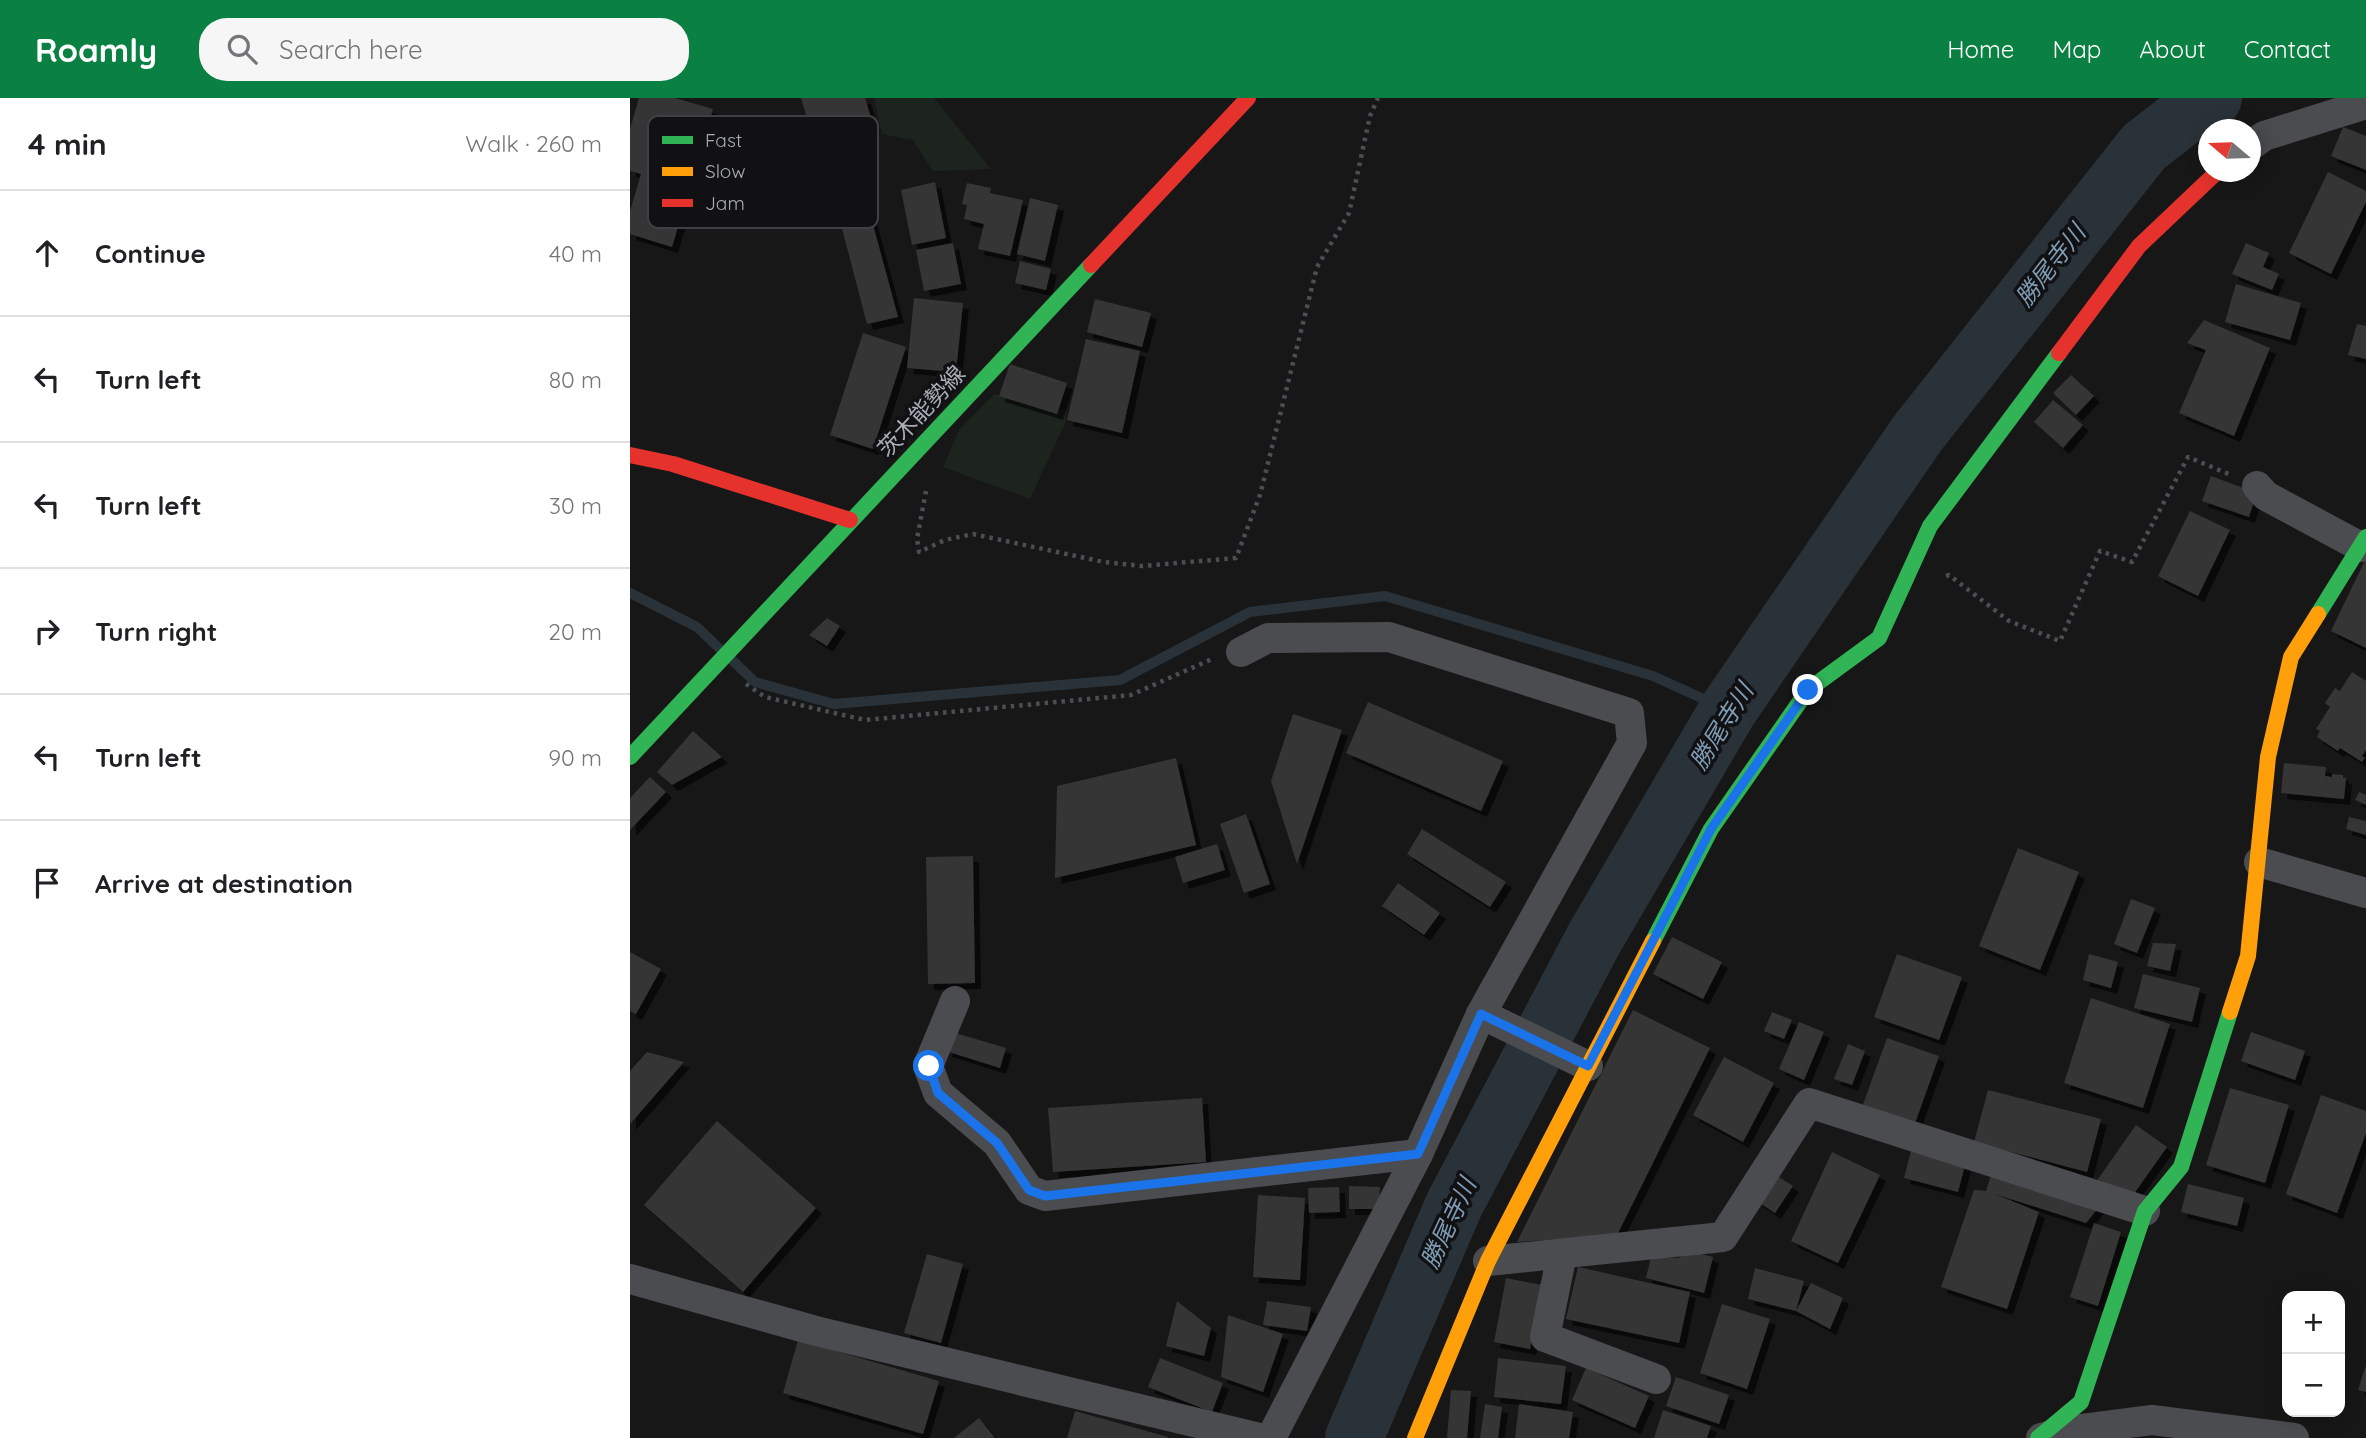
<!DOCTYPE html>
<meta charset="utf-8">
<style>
body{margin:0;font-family:Quicksand,"Noto Sans JP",sans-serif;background:#f6f6f6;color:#202124}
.controls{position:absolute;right:21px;bottom:21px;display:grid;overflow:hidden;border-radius:14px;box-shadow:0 4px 18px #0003}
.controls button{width:63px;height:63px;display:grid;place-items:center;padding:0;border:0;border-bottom:2px solid #e0e0e0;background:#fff;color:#202124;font:35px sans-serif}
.compass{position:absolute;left:1568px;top:21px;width:63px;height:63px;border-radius:50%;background:#fff;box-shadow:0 4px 18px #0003;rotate:289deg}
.stop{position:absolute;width:21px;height:21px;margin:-16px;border:5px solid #1a73e8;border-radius:50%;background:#fff}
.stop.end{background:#1a73e8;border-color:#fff;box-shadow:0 2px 7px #0008}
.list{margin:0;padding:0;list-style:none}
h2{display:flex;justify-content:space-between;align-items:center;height:91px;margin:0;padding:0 28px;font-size:30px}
h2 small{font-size:23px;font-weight:400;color:#757577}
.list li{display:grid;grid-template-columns:46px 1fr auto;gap:21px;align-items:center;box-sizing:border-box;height:126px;padding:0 28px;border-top:2px solid #e0e0e0}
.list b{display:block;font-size:26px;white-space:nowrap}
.list em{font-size:23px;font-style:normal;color:#757577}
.icon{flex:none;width:38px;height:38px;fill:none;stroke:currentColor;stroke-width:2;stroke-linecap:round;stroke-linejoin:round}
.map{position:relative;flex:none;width:1736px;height:1340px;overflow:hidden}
header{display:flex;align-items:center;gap:42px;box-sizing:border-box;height:98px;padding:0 35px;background:#0b8043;color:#fff}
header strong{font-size:33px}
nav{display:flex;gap:38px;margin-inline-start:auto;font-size:24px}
.search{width:490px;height:63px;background:#f6f6f6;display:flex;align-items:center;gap:18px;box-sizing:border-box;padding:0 24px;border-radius:28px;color:#757577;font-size:26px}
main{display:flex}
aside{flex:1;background:#fff}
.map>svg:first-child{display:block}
.green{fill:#1d241e}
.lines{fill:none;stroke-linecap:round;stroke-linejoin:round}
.stream{stroke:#2a3239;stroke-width:10}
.river{stroke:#2a3239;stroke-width:58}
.building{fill:#353536;filter:url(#shadow)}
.path{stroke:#4d4e52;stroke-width:4.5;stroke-dasharray:3.5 5;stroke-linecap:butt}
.street{stroke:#4b4c50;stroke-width:30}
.fast{stroke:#30b455;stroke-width:16}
.slow{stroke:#ff9f0a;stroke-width:16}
.jam{stroke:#e5322d;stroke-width:16}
.route{stroke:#1a73e8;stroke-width:9}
.labels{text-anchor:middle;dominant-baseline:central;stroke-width:7;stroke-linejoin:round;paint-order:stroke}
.street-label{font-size:23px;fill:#a8adb8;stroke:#111113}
.water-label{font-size:24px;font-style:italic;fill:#7f9bb3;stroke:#111113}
.key{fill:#111113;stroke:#3e4045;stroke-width:2}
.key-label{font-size:19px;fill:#a8adb8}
</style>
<header>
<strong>Roamly</strong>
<div class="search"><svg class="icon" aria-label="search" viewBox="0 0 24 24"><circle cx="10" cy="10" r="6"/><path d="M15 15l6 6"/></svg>Search here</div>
<nav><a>Home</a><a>Map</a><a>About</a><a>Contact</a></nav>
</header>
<main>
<aside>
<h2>4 min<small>Walk · 260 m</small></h2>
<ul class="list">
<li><svg class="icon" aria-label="ahead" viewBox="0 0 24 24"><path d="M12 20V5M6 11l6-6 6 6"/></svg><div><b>Continue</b></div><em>40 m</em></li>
<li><svg class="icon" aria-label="left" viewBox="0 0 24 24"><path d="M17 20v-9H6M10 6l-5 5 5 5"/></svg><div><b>Turn left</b></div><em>80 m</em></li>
<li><svg class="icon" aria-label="left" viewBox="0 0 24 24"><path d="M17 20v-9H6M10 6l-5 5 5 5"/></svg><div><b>Turn left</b></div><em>30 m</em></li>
<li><svg class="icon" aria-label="right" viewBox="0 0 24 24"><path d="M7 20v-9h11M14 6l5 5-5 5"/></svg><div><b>Turn right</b></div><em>20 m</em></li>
<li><svg class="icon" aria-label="left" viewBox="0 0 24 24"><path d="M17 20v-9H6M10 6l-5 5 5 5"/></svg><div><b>Turn left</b></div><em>90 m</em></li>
<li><svg class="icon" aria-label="arrive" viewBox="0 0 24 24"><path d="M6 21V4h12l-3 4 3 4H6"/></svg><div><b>Arrive at destination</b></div></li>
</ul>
</aside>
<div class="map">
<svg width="1736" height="1340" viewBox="0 0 1736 1340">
<defs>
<filter id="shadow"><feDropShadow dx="6" dy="6" stdDeviation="0" flood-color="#0009"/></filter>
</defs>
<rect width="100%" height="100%" fill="#171717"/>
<g class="green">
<polygon points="244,0 304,0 361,71 303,73 283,42 252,36"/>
<polygon points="364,296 437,313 435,325 400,401 313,369 329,332"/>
</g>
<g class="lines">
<g class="stream">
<polyline points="0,495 67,529 91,552"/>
<polyline points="102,562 125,584 204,606 490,582 620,514 755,498 1023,578 1098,612"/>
</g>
<polyline class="river" points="724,1340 824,1107 964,841 1098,612 1287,336 1514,49 1568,7 1583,0"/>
</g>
<g class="building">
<polygon points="9,0 45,0 83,11 42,149 0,136 0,113 11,76 0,73 0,31"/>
<polygon points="171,0 235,0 244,30 185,46"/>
<polygon points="1713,29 1736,38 1736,72 1701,58"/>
<polygon points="220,42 268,219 237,226 191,50"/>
<polygon points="1698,74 1736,93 1736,104 1701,176 1659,155"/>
<polygon points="305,84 316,140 282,147 271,92"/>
<polygon points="337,85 361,90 360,95 393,102 380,158 348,151 354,126 334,121 337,107 332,106"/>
<polygon points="400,100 428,107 415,163 387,156"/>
<polygon points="323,145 331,186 294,193 286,152"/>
<polygon points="1616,145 1639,155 1633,169 1649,176 1642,192 1602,176"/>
<polygon points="390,163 421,171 416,192 385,185"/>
<polygon points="1606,186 1671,205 1660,242 1595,224"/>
<polygon points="284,200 333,205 326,274 277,270"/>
<polygon points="465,201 521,215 512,249 457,234"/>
<polygon points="1574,222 1640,250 1604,338 1549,315 1576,252 1557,245"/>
<polygon points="1727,226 1736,228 1736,261 1718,257"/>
<polygon points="233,235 276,249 243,351 200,337"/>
<polygon points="456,241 510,253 492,335 437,322"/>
<polygon points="380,266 437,285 427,316 369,298"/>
<polygon points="1441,277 1464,298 1446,317 1423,295"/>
<polygon points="1423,302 1453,327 1433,350 1404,324"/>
<polygon points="1581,378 1627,395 1619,419 1572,403"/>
<polygon points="1560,413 1600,432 1568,498 1528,478"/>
<polygon points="1736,460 1736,550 1701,533"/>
<polygon points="197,520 210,528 197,548 179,537"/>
<polygon points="1722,574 1736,583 1736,652 1732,658 1735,660 1732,664 1710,650 1708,653 1687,639 1690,633 1686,631 1700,609 1695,605 1705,590 1710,593"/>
<polygon points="738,604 873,663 851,713 716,655"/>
<polygon points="663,616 712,632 667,766 641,683"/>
<polygon points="63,633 92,659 42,687 27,674"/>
<polygon points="546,660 566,747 425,780 427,688"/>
<polygon points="1654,665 1696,669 1695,678 1702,679 1702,676 1713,677 1713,680 1716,680 1714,701 1651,695"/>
<polygon points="20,679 36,694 0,732 0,700"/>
<polygon points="1729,694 1736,697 1736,707 1725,702"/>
<polygon points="616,716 640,786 614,795 590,726"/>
<polygon points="1719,719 1736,723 1736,737 1716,731"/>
<polygon points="792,731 876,784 860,809 777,756"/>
<polygon points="587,746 595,772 553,785 545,759"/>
<polygon points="1388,750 1449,774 1410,872 1349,848"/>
<polygon points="343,758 345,885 298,886 296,759"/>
<polygon points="768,785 810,815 794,837 752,808"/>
<polygon points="1501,801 1525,810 1507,855 1484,846"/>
<polygon points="1042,839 1092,864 1073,901 1023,876"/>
<polygon points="1523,845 1546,846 1540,873 1517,868"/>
<polygon points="0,854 31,871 6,916 0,913"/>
<polygon points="1267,856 1332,879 1309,942 1244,919"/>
<polygon points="1459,856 1488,864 1481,890 1453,882"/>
<polygon points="1513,876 1570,890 1562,924 1504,910"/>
<polygon points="1461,900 1540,926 1513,1010 1434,985"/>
<polygon points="1003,912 1080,950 987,1137 887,1144"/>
<polygon points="1142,914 1162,922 1154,941 1134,933"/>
<polygon points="1169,924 1194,934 1174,982 1149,971"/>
<polygon points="322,934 376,950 370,970 316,953"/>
<polygon points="1621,934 1675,953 1665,982 1611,963"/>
<polygon points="1257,940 1309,958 1283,1031 1231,1012"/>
<polygon points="1218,946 1235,953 1222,987 1204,981"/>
<polygon points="17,954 54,964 0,1026 0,973"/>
<polygon points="1094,959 1144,985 1113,1044 1063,1017"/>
<polygon points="1600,990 1659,1007 1635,1085 1576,1067"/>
<polygon points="1358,992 1471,1021 1457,1074 1344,1044"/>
<polygon points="1691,997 1736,1013 1736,1035 1707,1115 1656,1096"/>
<polygon points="572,1000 576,1064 423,1074 418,1010"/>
<polygon points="87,1023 186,1110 113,1194 14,1107"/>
<polygon points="1506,1027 1537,1049 1503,1097 1466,1084"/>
<polygon points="1281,1053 1335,1067 1328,1094 1274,1080"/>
<polygon points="1202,1054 1250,1077 1208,1165 1161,1143"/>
<polygon points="1364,1068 1473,1104 1456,1125 1365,1096 1409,1114 1377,1211 1311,1189 1344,1092 1356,1093"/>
<polygon points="1144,1076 1163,1088 1145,1115 1127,1103"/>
<polygon points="1558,1086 1614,1100 1607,1128 1551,1114"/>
<polygon points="719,1088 750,1089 749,1111 719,1111"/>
<polygon points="709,1089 710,1114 679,1115 678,1090"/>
<polygon points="628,1097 675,1100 670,1182 623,1179"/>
<polygon points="1464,1125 1491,1134 1468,1208 1440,1199"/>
<polygon points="1055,1152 1083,1159 1074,1195 1016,1180 1021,1159 1049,1160"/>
<polygon points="297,1156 333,1166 311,1245 274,1235"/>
<polygon points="948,1169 1060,1194 1049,1245 936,1221"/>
<polygon points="1125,1170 1174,1183 1166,1213 1118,1201"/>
<polygon points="876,1180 912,1187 900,1251 864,1244"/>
<polygon points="1181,1185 1213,1200 1200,1231 1166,1213"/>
<polygon points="547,1203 581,1230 574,1258 536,1248"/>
<polygon points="637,1203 681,1209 677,1233 633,1227"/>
<polygon points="1092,1206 1140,1221 1117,1291 1070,1275"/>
<polygon points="598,1217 653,1236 633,1294 591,1279"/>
<polygon points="168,1242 309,1283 293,1336 153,1295"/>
<polygon points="530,1260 593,1285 582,1314 518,1289"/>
<polygon points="868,1260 936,1268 931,1306 864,1299"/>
<polygon points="1736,1267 1736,1294 1728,1292"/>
<polygon points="956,1270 1019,1298 1005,1330 942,1302"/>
<polygon points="1046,1279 1099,1297 1089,1326 1036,1308"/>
<polygon points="821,1292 841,1293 837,1340 817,1340"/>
<polygon points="855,1306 872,1309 868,1340 850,1340"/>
<polygon points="889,1306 943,1314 939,1340 885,1340"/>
<polygon points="1033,1312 1081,1328 1077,1340 1024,1340"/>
<polygon points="445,1313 538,1339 538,1340 437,1340"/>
<polygon points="349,1320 365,1340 324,1340"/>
</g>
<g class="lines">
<g class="path">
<polyline points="296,393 287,441 289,454 315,442 343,436 474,464 512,468 606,460 630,397 687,169 719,115 740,18 748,0"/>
<polyline points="1316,478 1319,477 1379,523 1430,543 1470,453 1502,464 1558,359 1601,377"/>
<polyline points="116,586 135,599 235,622 501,597 582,561"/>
</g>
<g class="street">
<polyline points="1620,48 1634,38 1736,6"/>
<polyline points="1627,388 1636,398 1731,449"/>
<polyline points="611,554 638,540 759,539 999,615 1002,645 851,916 788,1056 641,1340"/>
<polyline points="1629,764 1736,795"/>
<polyline points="325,903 298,968 308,995 367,1045 399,1092 415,1098 788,1056"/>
<polyline points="851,916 958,968"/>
<polyline points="932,1156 915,1239 1026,1281"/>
<polyline points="858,1163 1093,1139 1179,1005 1515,1113"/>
<polyline points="0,1181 186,1233 630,1340"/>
<polyline points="1411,1340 1437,1333 1522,1322 1664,1340"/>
</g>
<g class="fast">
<polyline points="1688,516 1736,439"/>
<polyline points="0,659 461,167"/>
<polyline points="1023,843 1081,731 1178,592 1249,540 1300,428 1429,255"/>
<polyline points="1408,1340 1451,1304 1515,1113 1551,1069 1600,914"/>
</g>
<g class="slow">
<polyline points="1600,914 1618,858 1638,659 1661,559 1688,516"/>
<polyline points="785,1340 858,1163 1023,843"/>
</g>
<g class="jam">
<polyline points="461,167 618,0"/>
<polyline points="1429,255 1509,148 1587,74"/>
<polyline points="0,357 43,366 220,422"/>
</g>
</g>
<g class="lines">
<polyline class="route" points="299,968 308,995 367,1045 399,1092 415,1098 788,1056 851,916 958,968 1081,731 1178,592"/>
</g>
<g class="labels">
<g class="street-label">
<text transform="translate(291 313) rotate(-47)">茨木能勢線</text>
</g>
<g class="water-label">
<text transform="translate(1420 167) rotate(-52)">勝尾寺川</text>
<text transform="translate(1091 628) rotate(-58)">勝尾寺川</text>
<text transform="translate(818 1125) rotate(-65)">勝尾寺川</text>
</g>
</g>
<rect x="18" y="18" width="230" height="112" rx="10" class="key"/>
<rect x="32" y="38" width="31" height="8" fill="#30b455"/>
<rect x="32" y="69" width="31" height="9" fill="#ff9f0a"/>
<rect x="32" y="101" width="31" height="8" fill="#e5322d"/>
<g class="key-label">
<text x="75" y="49">Fast</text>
<text x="75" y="80">Slow</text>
<text x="75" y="112">Jam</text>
</g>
</svg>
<div class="controls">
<button>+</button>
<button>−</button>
</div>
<svg class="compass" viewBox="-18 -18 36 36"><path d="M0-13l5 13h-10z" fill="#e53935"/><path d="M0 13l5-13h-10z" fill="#757577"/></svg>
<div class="stop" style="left:299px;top:968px"></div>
<div class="stop end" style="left:1178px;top:592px"></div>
</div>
</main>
